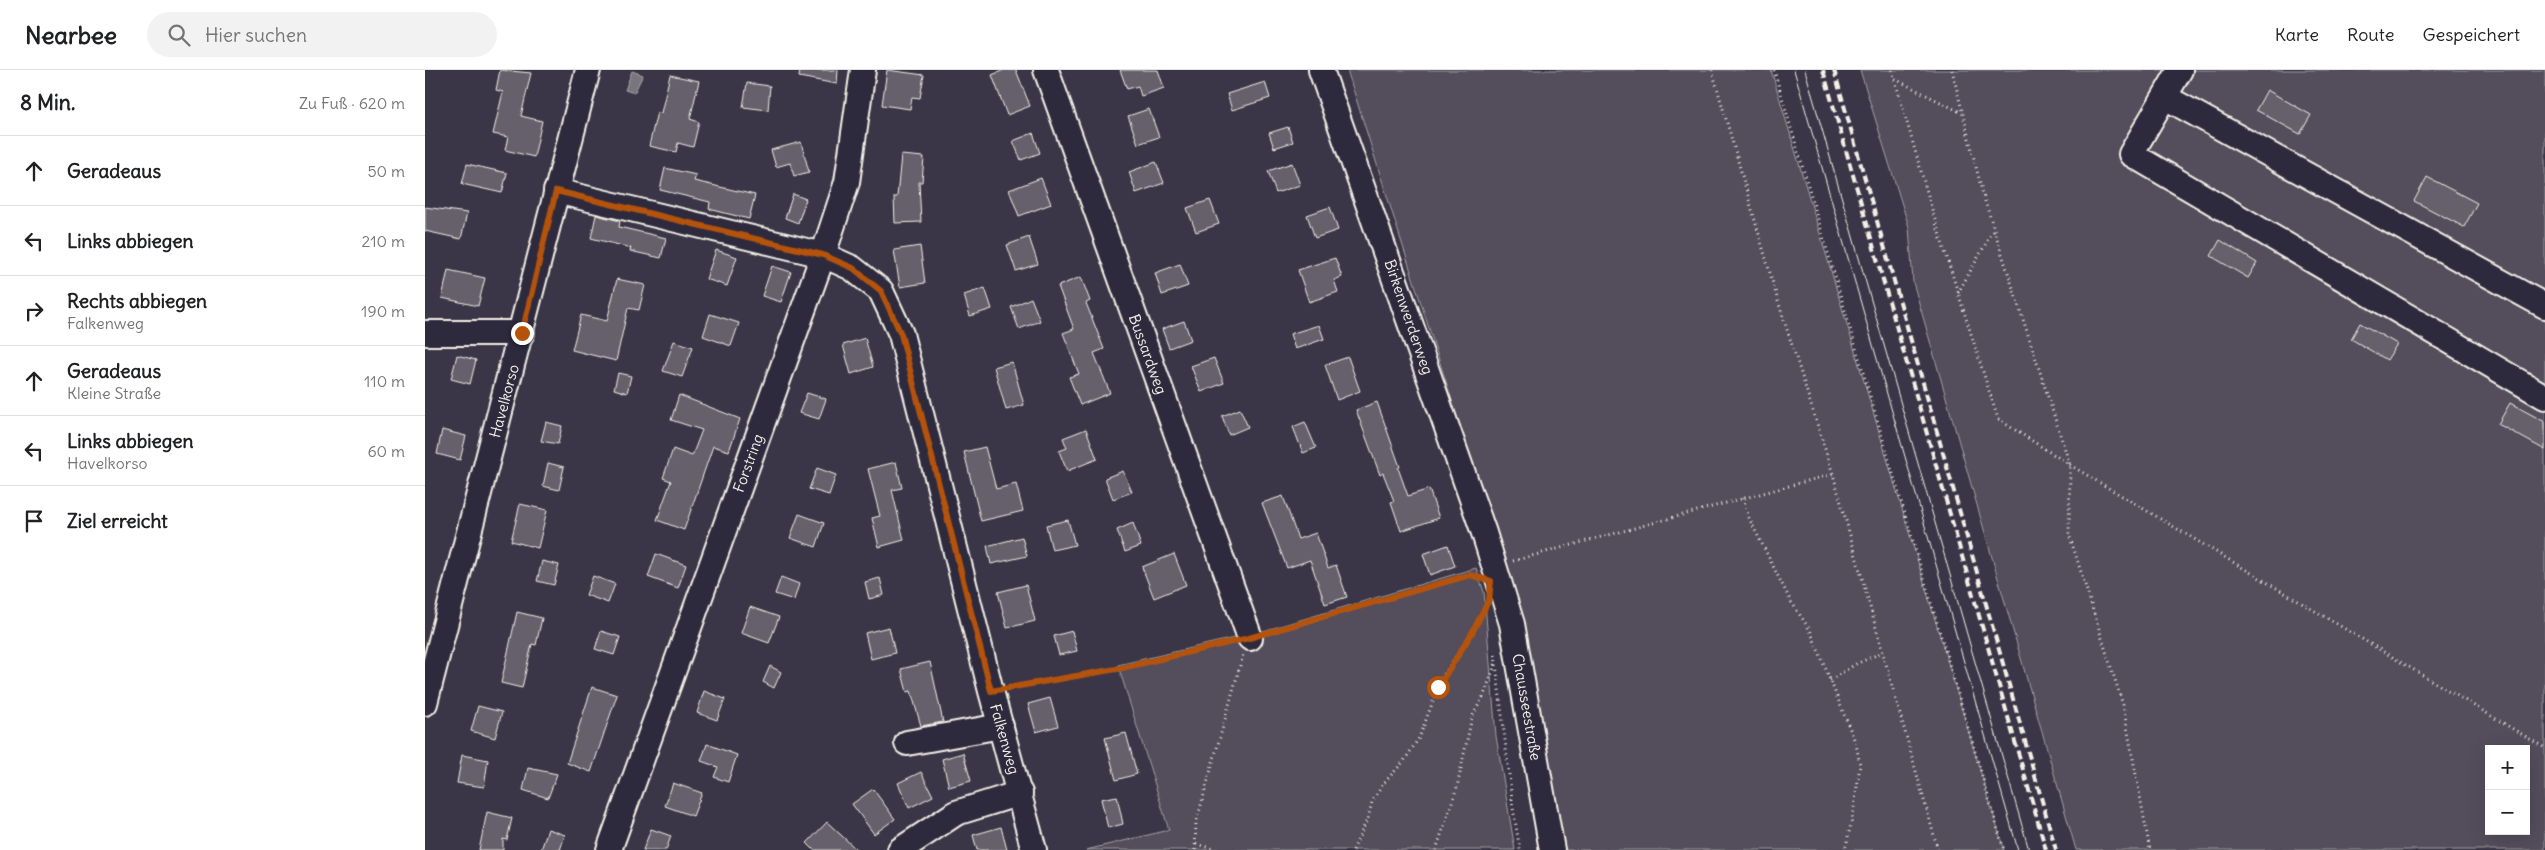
<!DOCTYPE html>
<html lang="de">
<meta charset="utf-8">
<style>
body{margin:0;font-family:Delius,sans-serif;background:#f2f2f2;color:#202124}
.controls{position:absolute;right:15px;bottom:15px;display:grid;overflow:hidden;border-radius:0px;box-shadow:0 5px 20px #0002}
.controls button{width:45px;height:45px;display:grid;place-items:center;padding:0;border:0;border-bottom:1px solid #e0e0e0;background:#fff;color:#202124;font:25px sans-serif}
.stop{position:absolute;width:15px;height:15px;margin:-11px;border:4px solid #b45309;border-radius:50%;background:#fff}
.stop.end{background:#b45309;border-color:#fff;box-shadow:0 1px 5px #0008}
.list{margin:0;padding:0;list-style:none}
h2{display:flex;justify-content:space-between;align-items:center;height:65px;margin:0;padding:0 20px;font-size:21px}
h2 small{font-size:16px;font-weight:400;color:#757577}
.list li{display:grid;grid-template-columns:32px 1fr auto;gap:15px;align-items:center;box-sizing:border-box;height:70px;padding:0 20px;border-top:1px solid #e0e0e0}
.list b{display:block;font-size:19px;white-space:nowrap}
.list p{margin:0;font-size:16px;white-space:nowrap;color:#757577}
.list em{font-size:16px;font-style:normal;color:#757577}
.icon{flex:none;width:28px;height:28px;fill:none;stroke:currentColor;stroke-width:2;stroke-linecap:round;stroke-linejoin:round}
.map{position:relative;flex:none;width:2120px;height:780px;overflow:hidden}
header{display:flex;align-items:center;gap:30px;box-sizing:border-box;height:70px;padding:0 25px;background:#fff;border-bottom:1px solid #e0e0e0}
header strong{font-size:24px}
nav{display:flex;gap:28px;margin-inline-start:auto;font-size:18px}
.search{width:350px;height:45px;background:#f2f2f2;display:flex;align-items:center;gap:12px;box-sizing:border-box;padding:0 18px;border-radius:28px;color:#757577;font-size:19px}
main{display:flex}
aside{flex:1;background:#fff}
.map>svg:first-child{display:block}
.green{fill:#534e5c;stroke:#a4a0a2;fill-rule:evenodd}
.water{fill:#78747b;stroke:#aaa6a7}
.building{fill:#65616c;stroke:#f4f1e8}
.lines{fill:none;stroke-linecap:round;stroke-linejoin:round}
.minor-casing{stroke:#f4f1e8;stroke-width:28}
.path{stroke:#f4f1e8;stroke-width:3;stroke-dasharray:1 4;stroke-linecap:butt}
.minor{stroke:#2f2a3d;stroke-width:24}
.tram{stroke:#f4f1e8;stroke-width:1}
.rail{stroke:#f4f1e8;stroke-width:4;stroke-dasharray:8 4;stroke-linecap:butt}
.route{stroke:#b45309;stroke-width:6}
.labels{text-anchor:middle;dominant-baseline:central;stroke-width:5;stroke-linejoin:round;paint-order:stroke}
.street-label{font-size:15px;fill:#f4f1e8;stroke:#2f2a3d}
</style>
<header>
<strong>Nearbee</strong>
<div class="search"><svg class="icon" aria-label="search" viewBox="0 0 24 24"><circle cx="10" cy="10" r="6"/><path d="M15 15l6 6"/></svg>Hier suchen</div>
<nav><a>Karte</a><a>Route</a><a>Gespeichert</a></nav>
</header>
<main>
<aside>
<h2>8 Min.<small>Zu Fuß · 620 m</small></h2>
<ul class="list">
<li><svg class="icon" aria-label="ahead" viewBox="0 0 24 24"><path d="M12 20V5M6 11l6-6 6 6"/></svg><div><b>Geradeaus</b></div><em>50 m</em></li>
<li><svg class="icon" aria-label="left" viewBox="0 0 24 24"><path d="M17 20v-9H6M10 6l-5 5 5 5"/></svg><div><b>Links abbiegen</b></div><em>210 m</em></li>
<li><svg class="icon" aria-label="right" viewBox="0 0 24 24"><path d="M7 20v-9h11M14 6l5 5-5 5"/></svg><div><b>Rechts abbiegen</b><p>Falkenweg</p></div><em>190 m</em></li>
<li><svg class="icon" aria-label="ahead" viewBox="0 0 24 24"><path d="M12 20V5M6 11l6-6 6 6"/></svg><div><b>Geradeaus</b><p>Kleine Straße</p></div><em>110 m</em></li>
<li><svg class="icon" aria-label="left" viewBox="0 0 24 24"><path d="M17 20v-9H6M10 6l-5 5 5 5"/></svg><div><b>Links abbiegen</b><p>Havelkorso</p></div><em>60 m</em></li>
<li><svg class="icon" aria-label="arrive" viewBox="0 0 24 24"><path d="M6 21V4h12l-3 4 3 4H6"/></svg><div><b>Ziel erreicht</b></div></li>
</ul>
</aside>
<div class="map">
<svg width="2120" height="780" viewBox="0 0 2120 780">
<rect width="100%" height="100%" fill="#3b3647"/>
<filter id="ink" filterUnits="userSpaceOnUse"><feTurbulence type="fractalNoise" baseFrequency=".02" numOctaves="2"/><feDisplacementMap in="SourceGraphic" scale="10" xChannelSelector="R" yChannelSelector="G"/><feConvolveMatrix kernelMatrix="1 2 1 2 8 2 1 2 1" color-interpolation-filters="sRGB"/></filter>
<g filter="url(#ink)">
<g class="green">
<polygon points="922,0 1346,0 1579,780 1138,780 1096,548"/>
<path d="M 1435,0 L 2120,0 L 2120,780 L 1651,780 L 1488,212 L 1484,157 ZM 2064,679 L 2101,679 L 2101,761 L 2064,761 Z"/>
<polygon points="1051,498 1059,522 1071,666 1090,780 661,780 744,760 693,595 835,562"/>
</g>
<polygon class="water" points="207,1 218,5 209,23 200,20"/>
<g class="building">
<polygon points="75,0 106,3 96,46 117,51 109,87 80,80 83,67 68,64 78,22 71,20"/>
<polygon points="375,0 413,0 412,14 374,7"/>
<polygon points="462,0 499,5 495,28 487,27 485,39 457,35"/>
<polygon points="579,0 591,0 605,36 582,45 567,5"/>
<polygon points="695,0 733,0 739,18 716,26 713,16 702,19"/>
<polygon points="245,5 274,11 265,49 274,52 268,77 253,73 251,82 224,76 232,42 236,43"/>
<polygon points="840,12 845,28 807,40 802,24"/>
<polygon points="322,13 345,16 343,40 318,37"/>
<polygon points="1842,20 1886,45 1875,64 1831,40"/>
<polygon points="724,39 734,67 713,74 703,46"/>
<polygon points="863,57 868,72 849,78 844,63"/>
<polygon points="608,63 615,83 596,90 588,71"/>
<polygon points="376,72 384,102 369,106 365,93 351,97 346,80"/>
<polygon points="476,85 499,87 497,112 494,112 496,152 470,153 469,127 472,127"/>
<polygon points="731,92 739,113 711,123 704,102"/>
<polygon points="867,93 875,115 851,123 843,101"/>
<polygon points="42,94 82,103 77,123 37,114"/>
<polygon points="240,98 271,105 269,111 330,125 324,149 284,139 285,132 235,120"/>
<polygon points="2002,107 2052,133 2039,157 1989,131"/>
<polygon points="616,108 626,134 594,146 584,120"/>
<polygon points="368,124 381,129 373,153 360,148"/>
<polygon points="785,130 794,154 771,162 762,138"/>
<polygon points="0,137 42,143 36,169 0,161"/>
<polygon points="905,137 913,160 890,168 882,145"/>
<polygon points="171,145 195,151 194,157 241,168 236,188 205,181 206,178 166,168"/>
<polygon points="604,167 613,194 591,201 582,175"/>
<polygon points="1795,170 1832,193 1823,208 1786,186"/>
<polygon points="495,176 500,213 475,217 469,180"/>
<polygon points="291,180 312,187 302,216 281,209"/>
<polygon points="910,188 917,207 909,210 913,222 884,232 873,200"/>
<polygon points="755,194 763,216 737,225 730,203"/>
<polygon points="347,196 366,202 356,232 337,226"/>
<polygon points="23,200 60,208 53,236 17,228"/>
<polygon points="656,207 665,231 661,233 679,279 669,283 685,323 655,335 644,307 654,304 638,263 649,259 633,216"/>
<polygon points="192,209 220,215 214,240 203,238 191,291 147,280 156,245 182,251"/>
<polygon points="560,218 567,239 545,246 539,225"/>
<polygon points="606,228 615,251 594,259 586,237"/>
<polygon points="285,244 314,253 306,276 278,266"/>
<polygon points="759,251 766,270 744,278 737,259"/>
<polygon points="1935,253 1972,274 1962,290 1926,269"/>
<polygon points="894,255 899,269 870,279 865,264"/>
<polygon points="440,268 448,297 426,304 418,275"/>
<polygon points="249,271 268,277 257,307 238,301"/>
<polygon points="32,285 51,290 45,314 26,309"/>
<polygon points="923,287 935,321 912,330 900,295"/>
<polygon points="789,288 799,313 776,322 766,296"/>
<polygon points="587,292 599,335 581,340 569,297"/>
<polygon points="193,303 206,306 202,323 189,319"/>
<polygon points="382,323 401,329 394,349 374,343"/>
<polygon points="254,325 315,349 304,381 288,376 259,460 232,450 246,411 238,408 248,379 267,386 277,360 246,350"/>
<polygon points="952,332 975,397 973,398 983,426 1004,419 1014,448 976,461 966,432 969,431 958,403 955,405 931,340"/>
<polygon points="2085,333 2120,352 2120,380 2073,354"/>
<polygon points="815,339 823,357 804,365 797,346"/>
<polygon points="121,352 137,356 133,374 116,371"/>
<polygon points="880,352 891,378 878,383 868,357"/>
<polygon points="661,359 672,389 642,401 634,381 642,378 638,368"/>
<polygon points="17,360 41,366 35,390 12,384"/>
<polygon points="560,377 571,419 591,414 598,441 556,451 539,382"/>
<polygon points="471,392 477,418 467,420 479,470 454,477 447,448 455,446 443,399"/>
<polygon points="123,393 139,397 134,420 118,416"/>
<polygon points="392,398 411,405 404,425 384,419"/>
<polygon points="698,401 707,422 688,429 680,408"/>
<polygon points="858,426 873,469 891,463 903,498 911,495 922,527 900,534 885,490 862,498 837,433"/>
<polygon points="95,434 122,440 113,478 86,471"/>
<polygon points="374,444 399,453 391,477 365,468"/>
<polygon points="643,450 650,475 627,480 621,455"/>
<polygon points="708,453 716,476 700,482 692,460"/>
<polygon points="597,467 602,486 566,494 562,476"/>
<polygon points="1023,475 1030,496 1005,505 998,484"/>
<polygon points="231,484 261,495 253,518 223,507"/>
<polygon points="749,484 761,515 729,528 717,497"/>
<polygon points="117,491 134,495 129,515 112,511"/>
<polygon points="168,506 190,514 183,533 161,525"/>
<polygon points="356,507 374,514 369,530 350,524"/>
<polygon points="455,508 459,525 444,529 440,512"/>
<polygon points="601,515 610,551 582,558 573,522"/>
<polygon points="325,537 354,547 344,573 316,563"/>
<polygon points="92,542 117,548 111,575 107,574 97,618 76,613"/>
<polygon points="464,557 470,583 446,589 440,563"/>
<polygon points="176,561 195,567 189,585 170,579"/>
<polygon points="647,561 652,581 634,585 629,566"/>
<polygon points="505,592 518,652 496,656 486,621 482,622 476,599"/>
<polygon points="345,596 356,602 349,618 338,612"/>
<polygon points="167,617 192,625 166,702 142,693"/>
<polygon points="279,621 300,629 292,650 272,643"/>
<polygon points="625,628 633,656 611,662 603,634"/>
<polygon points="53,636 77,642 70,668 46,661"/>
<polygon points="701,663 712,704 691,710 680,668"/>
<polygon points="282,674 312,685 303,712 289,707 293,697 276,691"/>
<polygon points="538,683 546,711 524,717 517,689"/>
<polygon points="37,685 63,690 59,717 32,713"/>
<polygon points="103,698 132,704 123,728 98,720"/>
<polygon points="496,702 508,726 484,738 473,713"/>
<polygon points="248,713 277,723 268,746 240,736"/>
<polygon points="448,719 470,749 449,764 427,734"/>
<polygon points="692,726 698,754 683,758 676,729"/>
<polygon points="62,742 87,748 82,770 78,769 78,780 54,780"/>
<polygon points="402,752 432,780 389,780 382,773"/>
<polygon points="576,757 582,780 552,780 548,765"/>
<polygon points="123,759 140,765 135,780 116,780"/>
<polygon points="226,759 246,766 241,780 218,780"/>
</g>
<g class="lines">
<g class="minor-casing">
<g id="minor">
<polyline points="621,0 825,568"/>
<polyline points="896,0 1059,463 1087,554 1127,780"/>
<polyline points="1755,0 1706,84 2120,327"/>
<polyline points="1740,27 2120,236"/>
<polyline points="131,121 398,185 427,198 456,221 476,264 566,621 609,780"/>
<polyline points="0,263 97,263"/>
<polyline points="0,633 163,0"/>
<polyline points="482,673 576,656"/>
<polyline points="184,780 398,185 422,112 438,0"/>
<polyline points="475,780 531,743 595,723"/>
</g>
</g>
<g class="path">
<polyline points="1287,0 1353,231 1408,404 1513,780"/>
<polyline points="1349,0 1579,780"/>
<polyline points="1467,0 1510,150 1573,349 1645,395 2120,678"/>
<polyline points="1527,0 1558,125 1645,395 1644,464 1698,635 1725,780"/>
<polyline points="1470,9 1537,43"/>
<polyline points="1533,223 1569,159"/>
<polyline points="1318,428 1324,448 1365,530 1385,560 1431,674 1435,695 1428,745 1420,780"/>
<polyline points="1088,491 1408,404"/>
<polyline points="843,563 1045,505 1054,508"/>
<polyline points="1070,585 1088,738 1095,780"/>
<polyline points="1405,610 1431,594 1458,582"/>
<polyline points="584,617 697,598 806,572"/>
<polyline points="771,774 792,780"/>
<polyline points="770,780 771,753 818,585"/>
<polyline points="928,780 943,748 947,732 958,714 979,691 994,668 1017,608 1047,563 1060,537"/>
<polyline points="1011,780 1032,717 1047,647 1059,625 1071,592"/>
</g>
<use href="#minor" class="minor"/>
<g class="tram">
<polyline points="1369,0 1593,780"/>
<polyline points="1380,0 1604,780"/>
</g>
<g class="rail">
<polyline points="1398,0 1621,780"/>
<polyline points="1409,0 1631,780"/>
</g>
</g>
</g>
<g class="lines" filter="url(#ink)">
<polyline class="route" points="97,263 131,121 398,185 428,198 456,221 476,264 566,621 697,598 824,568 1045,505 1066,511 1064,530 1047,563 1013,617"/>
</g>
<g class="labels">
<g class="street-label">
<text transform="translate(984 247) rotate(71)">Birkenwerderweg</text>
<text transform="translate(723 284) rotate(70)">Bussardweg</text>
<text transform="translate(79 331) rotate(-75)">Havelkorso</text>
<text transform="translate(323 393) rotate(-70)">Forstring</text>
<text transform="translate(1102 637) rotate(80)">Chausseestraße</text>
<text transform="translate(580 669) rotate(74)">Falkenweg</text>
</g>
</g>
</svg>
<div class="controls">
<button>+</button>
<button>−</button>
</div>
<div class="stop" style="left:1013px;top:617px"></div>
<div class="stop end" style="left:97px;top:263px"></div>
</div>
</main>
